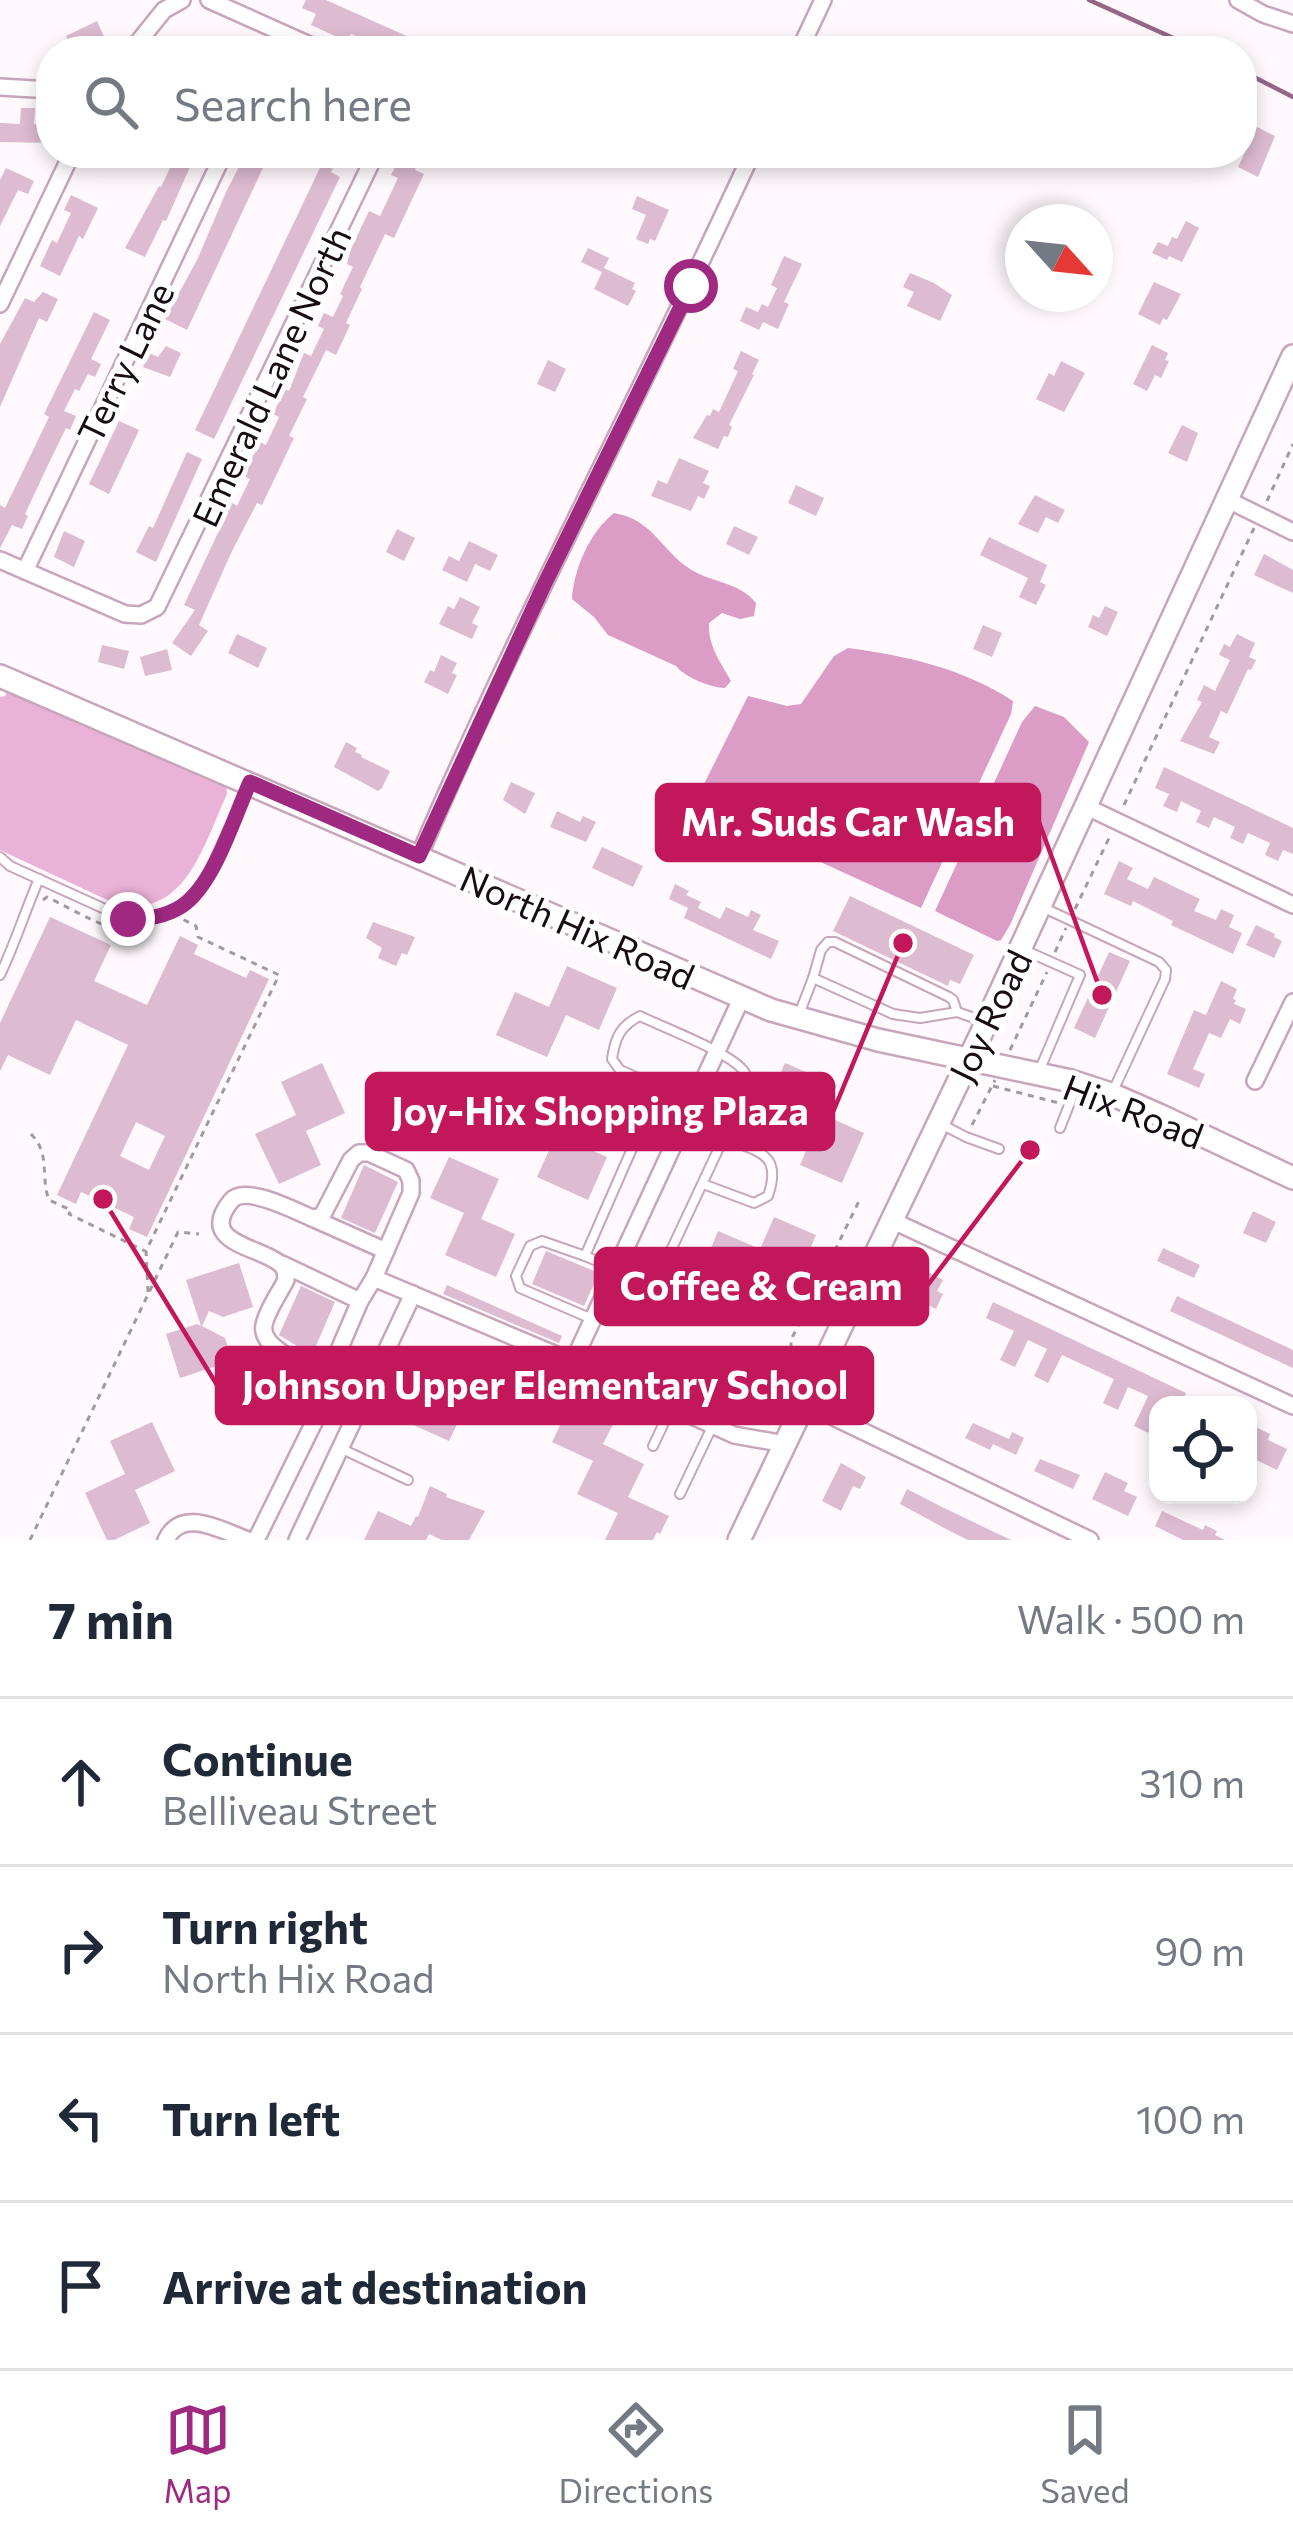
<!DOCTYPE html>
<meta charset="utf-8">
<style>
body{margin:0;font-family:Commissioner,sans-serif;background:#f6f6f7;color:#1f2937}
.controls{position:absolute;right:36px;bottom:36px;display:grid;overflow:hidden;border-radius:24px;box-shadow:0 6px 18px #0003}
.controls button{width:108px;height:108px;display:grid;place-items:center;padding:0;border:0;border-bottom:3px solid #e0e1e3;background:#fff;color:#1f2937;font:60px sans-serif}
.compass{position:absolute;left:1005px;top:204px;width:108px;height:108px;border-radius:50%;background:#fff;box-shadow:0 6px 18px #0003;rotate:117deg}
.stop{position:absolute;width:36px;height:36px;margin:-27px;border:9px solid #9f2881;border-radius:50%;background:#fff}
.stop.end{background:#9f2881;border-color:#fff;box-shadow:0 3px 12px #0008}
.list{margin:0;padding:0;list-style:none}
h2{display:flex;justify-content:space-between;align-items:center;height:156px;margin:0;padding:0 48px;font-size:51px}
h2 small{font-size:39px;font-weight:400;color:#747a83}
.list li{display:grid;grid-template-columns:78px 1fr auto;gap:36px;align-items:center;box-sizing:border-box;height:168px;padding:0 48px;border-top:3px solid #e0e1e3}
.list b{display:block;font-size:45px;white-space:nowrap}
.list p{margin:0;font-size:39px;white-space:nowrap;color:#747a83}
.list em{font-size:39px;font-style:normal;color:#747a83}
.icon{flex:none;width:66px;height:66px;fill:none;stroke:currentColor;stroke-width:2;stroke-linecap:round;stroke-linejoin:round}
.map{position:relative;flex:none;width:1293px;height:1540px;overflow:hidden}
.search{position:absolute;background:#fff;box-shadow:0 6px 18px #0003;left:36px;right:36px;top:36px;height:132px;display:flex;align-items:center;gap:30px;box-sizing:border-box;padding:0 42px;border-radius:48px;color:#747a83;font-size:45px}
.sheet{height:828px;background:#fff}
nav{display:flex;justify-content:space-around;align-items:center;box-sizing:border-box;height:168px;border-top:3px solid #e0e1e3;background:#fff;font-size:33px;color:#747a83}
nav a{display:grid;justify-items:center;gap:6px}
nav .on{color:#9f2881}
.map>svg:first-child{display:block}
.green{fill:#eab2d7}
.forest{fill:#db9cc6}
.lines{fill:none;stroke-linecap:round;stroke-linejoin:round}
.stream{stroke:#956685;stroke-width:4.5}
.building{fill:#ddbbd0;fill-rule:evenodd}
.lane-casing{stroke:#c7a6bb;stroke-width:12}
.street-casing{stroke:#c7a6bb;stroke-width:20}
.secondary-casing{stroke:#c7a6bb;stroke-width:26}
.path{stroke:#a39a9f;stroke-width:3;stroke-dasharray:6 6;stroke-linecap:butt}
.lane{stroke:#fff;stroke-width:8}
.street{stroke:#fff;stroke-width:15}
.secondary{stroke:#fff;stroke-width:21}
.route{stroke:#9f2881;stroke-width:15}
.labels{text-anchor:middle;dominant-baseline:central;stroke-width:10;stroke-linejoin:round;paint-order:stroke}
.street-label{font-size:36px;fill:#170c13;stroke:#fff}
.leader{fill:none;stroke:#c2185b;stroke-width:4.5}
.callout-dot{fill:#c2185b;stroke:#fff;stroke-width:4.5}
.callout{fill:#c2185b;stroke:#c2185b;stroke-width:4.5}
.callout-label{font-size:39px;text-anchor:middle;font-weight:bold;fill:#fff}
</style>
<div class="map">
<svg width="1293" height="1540" viewBox="0 0 1293 1540">
<rect width="100%" height="100%" fill="#fff8fc"/>
<path class="green" d="M 8,690 L 226,784 L 227,794 C 204,843 186,920 116,904 L 0,850 L 0,697 L 5,696 Z"/>
<g class="forest">
<path d="M 614,513 C 656,520 662,555 697,573 C 718,583 741,584 756,603 L 754,616 L 740,619 L 722,613 L 709,623 C 708,646 720,661 731,681 L 725,688 C 712,688 684,677 676,666 L 608,635 L 594,617 L 572,599 C 574,568 590,532 614,513 Z"/>
<path d="M 848,648 C 907,656 962,668 1013,701 L 1011,714 L 921,908 L 694,804 L 748,696 L 787,706 L 801,704 L 834,656 Z"/>
<polygon points="1035,706 1064,717 1089,742 1010,925 1001,940 997,941 935,911 1022,722"/>
</g>
<g class="lines">
<g class="stream">
<polyline points="1089,0 1202,51"/>
<polyline points="1242,71 1293,97"/>
</g>
</g>
<g class="building">
<polygon points="306,0 326,0 411,38 405,51 393,51 394,48 371,38 369,42 351,34 348,42 311,25 316,14 302,8"/>
<polygon points="97,21 105,39 79,51 73,51 66,36"/>
<polygon points="21,108 35,108 34,124 51,124 51,143 0,142 0,123 20,124"/>
<polygon points="1257,127 1275,136 1258,177 1238,167"/>
<polygon points="177,153 194,158 166,221 163,220 145,257 125,248 159,186 161,187"/>
<polygon points="246,153 270,153 187,330 165,319 198,258 226,192"/>
<polygon points="327,153 340,153 331,172 340,177 214,439 195,430"/>
<polygon points="402,153 423,153 415,170 424,174 394,238 385,234 360,287 362,289 346,323 350,325 336,355 326,350 303,397 307,399 289,436 294,438 262,505 257,503 232,551 199,625 208,631 191,656 172,643 195,610 184,605 232,503 237,506 250,479 243,476 260,442 266,445 279,417 273,414 285,389 289,391 304,353 311,356 324,329 318,326 324,313 333,317 343,296 340,294 353,267 347,264 351,249 369,211 380,216 398,178 391,175"/>
<polygon points="6,168 34,181 28,194 18,190 0,226 0,180"/>
<polygon points="71,195 98,208 83,239 79,236 60,276 40,266 52,240 57,243 71,213 64,210"/>
<polygon points="637,196 669,210 655,241 650,239 648,244 636,239 646,215 632,209"/>
<polygon points="1186,221 1199,228 1182,262 1169,256 1167,260 1152,253 1158,242 1168,246 1172,237 1177,239"/>
<polygon points="588,248 609,258 604,268 635,283 632,289 636,291 628,306 594,289 602,272 581,262"/>
<polygon points="784,256 802,264 784,302 789,304 778,329 763,322 759,330 740,321 746,307 758,312 762,304 768,307 777,288 771,285"/>
<polygon points="910,273 934,283 952,295 940,321 907,306 914,292 903,287"/>
<polygon points="1154,282 1181,294 1167,320 1163,318 1160,325 1138,314"/>
<polygon points="43,292 58,299 47,322 39,318 0,407 0,344 25,298 34,302"/>
<polygon points="94,312 110,320 91,359 101,364 95,377 88,374 79,391 75,389 64,411 76,416 70,430 66,428 48,465 25,514 28,516 22,529 12,525 0,548 0,505 5,508 24,469 49,417 44,414"/>
<polygon points="1152,345 1168,353 1165,360 1169,361 1161,378 1155,375 1147,391 1133,384"/>
<polygon points="166,346 181,353 170,377 143,367 149,353 158,357"/>
<polygon points="741,351 759,360 752,374 754,375 729,425 732,427 728,437 724,436 718,449 693,438 707,415 710,416 713,409 719,412 738,371 733,369"/>
<polygon points="548,360 566,369 555,392 537,384"/>
<polygon points="1061,361 1085,373 1064,412 1036,399 1049,373 1054,376"/>
<polygon points="119,421 139,430 109,494 89,484"/>
<polygon points="1182,425 1198,433 1187,462 1168,453"/>
<polygon points="187,452 202,459 156,562 136,552 149,526 153,528"/>
<polygon points="679,458 709,471 703,483 710,486 704,499 698,496 691,511 651,496 658,480 667,484"/>
<polygon points="796,485 824,498 816,516 788,503"/>
<polygon points="1035,495 1065,510 1058,523 1046,517 1038,533 1018,524"/>
<polygon points="734,526 758,537 749,555 726,544"/>
<polygon points="397,529 415,538 404,561 386,552"/>
<polygon points="64,531 85,541 74,567 54,557"/>
<polygon points="989,537 1047,565 1040,582 1046,585 1036,605 1019,597 1028,578 980,555"/>
<polygon points="469,541 498,555 490,571 475,564 467,582 442,570 449,556 459,561"/>
<polygon points="1264,554 1293,570 1293,593 1254,575"/>
<polygon points="460,597 480,607 472,623 478,626 472,639 439,624 448,606 454,609"/>
<polygon points="1105,606 1118,612 1107,636 1088,627 1093,615 1099,618"/>
<polygon points="983,625 1002,633 992,657 973,649"/>
<polygon points="237,634 267,648 258,668 228,653"/>
<polygon points="1237,634 1255,643 1249,657 1256,660 1251,670 1248,669 1227,714 1221,711 1209,737 1220,742 1214,754 1180,741 1202,702 1197,700 1204,685 1215,691 1230,660 1219,655 1224,644 1230,647"/>
<polygon points="102,645 129,651 124,669 98,662"/>
<polygon points="167,649 172,670 145,676 140,657"/>
<polygon points="441,655 457,663 452,673 457,675 448,694 424,682 430,670 434,672"/>
<polygon points="346,742 357,748 355,752 362,755 361,757 390,771 382,788 378,791 334,767"/>
<polygon points="1164,767 1293,828 1293,854 1283,850 1278,861 1265,855 1270,843 1248,833 1243,844 1230,838 1235,827 1214,817 1209,828 1196,822 1201,811 1181,801 1177,812 1163,806 1169,794 1155,788"/>
<polygon points="511,782 535,793 525,814 503,800"/>
<polygon points="557,811 580,822 583,816 596,822 586,842 550,827"/>
<polygon points="602,847 643,866 633,887 592,868"/>
<polygon points="1119,861 1133,868 1127,879 1148,889 1154,877 1200,899 1194,911 1216,920 1221,909 1234,915 1229,927 1242,933 1233,954 1171,925 1173,921 1133,901 1131,906 1104,894"/>
<polygon points="675,884 689,891 686,895 701,902 698,908 720,919 726,907 748,917 751,910 761,915 753,930 779,941 771,959 684,918 688,908 669,899"/>
<polygon points="850,896 974,955 960,984 950,980 948,986 833,931"/>
<path d="M 50,917 L 111,945 L 94,981 L 147,1005 L 180,936 L 198,945 L 194,954 L 246,978 L 250,970 L 269,979 L 147,1237 L 129,1229 L 134,1217 L 81,1192 L 76,1204 L 57,1195 L 128,1045 L 76,1020 L 50,1075 L 8,1055 L 0,1071 L 0,1023 ZM 136,1122 L 165,1136 L 149,1170 L 120,1156 Z"/>
<polygon points="373,922 415,937 407,955 402,953 396,966 378,958 382,948 366,938"/>
<polygon points="1256,925 1275,934 1274,937 1282,941 1274,958 1246,945"/>
<polygon points="1109,952 1130,961 1095,1038 1074,1028"/>
<polygon points="567,966 617,988 599,1030 566,1015 547,1057 496,1035 515,992 549,1007"/>
<polygon points="1221,981 1237,989 1233,999 1236,1000 1234,1004 1246,1009 1240,1024 1230,1019 1221,1038 1209,1033 1193,1069 1205,1074 1199,1088 1167,1074 1194,1010 1206,1015"/>
<polygon points="322,1063 345,1113 306,1131 321,1165 279,1184 255,1134 296,1115 281,1082"/>
<polygon points="785,1063 837,1085 824,1115 864,1133 842,1183 800,1165 816,1128 766,1106"/>
<polygon points="541,1079 591,1101 573,1142 607,1157 588,1200 537,1177 556,1135 522,1121"/>
<polygon points="449,1157 499,1179 481,1219 515,1234 496,1277 445,1255 464,1213 430,1198"/>
<polygon points="364,1165 398,1182 375,1233 341,1218"/>
<polygon points="1253,1211 1276,1222 1266,1243 1243,1233"/>
<polygon points="774,1217 816,1235 795,1284 754,1267 740,1300 697,1282 718,1231 760,1249"/>
<polygon points="1163,1248 1200,1265 1194,1278 1157,1261"/>
<polygon points="546,1251 599,1273 584,1306 532,1284"/>
<polygon points="239,1263 253,1307 223,1317 209,1311 202,1326 225,1338 232,1361 180,1378 166,1334 197,1324 201,1326 186,1280"/>
<polygon points="928,1272 943,1280 937,1291 943,1294 936,1309 918,1300 922,1292 919,1291"/>
<polygon points="447,1285 562,1336 559,1343 443,1294"/>
<polygon points="301,1286 335,1302 312,1355 279,1335"/>
<polygon points="1177,1296 1293,1350 1293,1368 1170,1311"/>
<polygon points="993,1302 1186,1393 1181,1405 1158,1405 1158,1413 1148,1433 1134,1426 1148,1396 1128,1387 1118,1410 1103,1403 1114,1379 1062,1355 1048,1383 1034,1376 1047,1349 1028,1340 1015,1367 1000,1360 1014,1331 986,1318"/>
<polygon points="471,1351 521,1374 501,1416 468,1401 449,1441 398,1418 418,1375 452,1391"/>
<polygon points="576,1392 619,1412 603,1444 644,1464 628,1497 669,1516 660,1534 657,1532 653,1540 605,1540 618,1513 577,1494 593,1461 552,1442"/>
<polygon points="152,1422 175,1471 135,1490 150,1523 114,1540 107,1540 85,1493 125,1474 110,1441"/>
<polygon points="973,1423 1009,1439 1012,1432 1024,1438 1016,1455 993,1444 990,1450 965,1438"/>
<polygon points="1256,1427 1270,1434 1268,1440 1287,1449 1277,1470 1250,1457 1256,1446 1248,1443"/>
<polygon points="1040,1459 1080,1475 1073,1489 1034,1471"/>
<polygon points="841,1463 866,1477 860,1489 853,1486 841,1511 822,1501"/>
<polygon points="1105,1472 1128,1483 1124,1491 1137,1497 1128,1516 1092,1499"/>
<polygon points="430,1486 447,1494 446,1497 485,1511 469,1540 442,1540 429,1534 426,1540 364,1540 378,1511 411,1526 416,1516 418,1517"/>
<polygon points="907,1489 942,1507 1011,1540 968,1540 946,1529 900,1504"/>
<polygon points="1162,1511 1203,1530 1205,1525 1217,1531 1215,1535 1225,1540 1183,1540 1155,1526"/>
</g>
<g class="lines">
<g class="lane-casing">
<g id="lane">
<polyline points="0,857 10,866 127,919 154,918 183,905 205,881 247,789"/>
<polyline points="1042,907 1159,962 1166,970 1165,979 1113,1091"/>
<polyline points="1022,949 1080,975 1040,1069"/>
<path d="M 0,975 C 15,944 25,911 39,879"/>
<polyline points="813,978 821,950 828,942 835,942 949,997 953,1000 957,1012"/>
<polyline points="798,1017 813,978 893,1014 920,1018 957,1012 986,1022"/>
<polyline points="939,1123 966,1137 999,1149"/>
<polyline points="1060,1128 1077,1085"/>
<path d="M 703,1184 L 754,1203 L 768,1196 C 783,1152 757,1152 724,1138"/>
<polyline points="585,1256 616,1269"/>
<path d="M 658,1278 L 747,1088 C 747,1080 748,1076 743,1070 C 727,1051 664,1028 640,1016 C 620,1026 615,1038 612,1059 L 620,1070 L 692,1102"/>
<polyline points="592,1319 520,1288 516,1276 530,1246 542,1241 585,1256 659,1087"/>
<polyline points="653,1446 671,1408"/>
<polyline points="342,1449 408,1480"/>
<polyline points="680,1494 712,1427"/>
</g>
</g>
<g class="street-casing">
<g id="street">
<polyline points="209,0 323,51"/>
<polyline points="1238,0 1263,14 1293,24"/>
<polyline points="131,51 164,10 182,0"/>
<polyline points="799,51 823,0"/>
<polyline points="0,87 51,90"/>
<polyline points="0,304 72,153"/>
<polyline points="1228,500 1293,532"/>
<polyline points="0,560 125,614 141,615 157,607 376,153"/>
<polyline points="25,571 224,153"/>
<polyline points="1087,807 1293,905"/>
<path d="M 419,856 C 521,618 644,389 752,153"/>
<polyline points="1255,1081 1293,1002"/>
<polyline points="312,1218 386,1251"/>
<polyline points="893,1221 1293,1406"/>
<polyline points="282,1264 360,1301"/>
<polyline points="573,1362 742,997"/>
<path d="M 330,1376 C 311,1367 259,1350 264,1325 C 267,1310 279,1294 286,1280 C 285,1272 286,1268 279,1263 C 258,1246 197,1243 231,1201 C 245,1184 295,1211 312,1218 L 322,1216 L 351,1160 L 359,1153 L 369,1153 L 406,1170 L 411,1181 L 411,1193 L 374,1278"/>
<polyline points="804,1403 1090,1540"/>
<path d="M 166,1540 C 182,1506 222,1531 248,1540"/>
<polyline points="256,1540 326,1398 336,1357 360,1301 374,1278 573,1362 734,1435 785,1444"/>
<polyline points="297,1540 413,1294"/>
</g>
</g>
<g class="secondary-casing">
<g id="secondary">
<polyline points="0,676 771,1010 878,1040 1071,1081 1111,1094 1159,1115 1293,1178"/>
<polyline points="739,1540 981,1034 1293,356"/>
</g>
</g>
<g class="path">
<polyline points="1267,501 1293,444"/>
<polyline points="1124,805 1255,526"/>
<path d="M 43,900 L 47,897 C 77,911 116,939 150,929"/>
<polyline points="1075,909 1110,836"/>
<polyline points="1055,952 1066,928"/>
<polyline points="1010,1050 1047,972"/>
<polyline points="993,1086 1059,1103"/>
<polyline points="972,1125 995,1080"/>
<path d="M 31,1134 C 51,1154 40,1177 49,1200 L 71,1210 L 69,1214 L 145,1251"/>
<polyline points="148,1292 146,1251 279,975 198,937 196,926 182,919"/>
<polyline points="755,1424 791,1353 791,1340 860,1199"/>
<polyline points="30,1540 178,1232 199,1234"/>
</g>
<use href="#lane" class="lane"/>
<use href="#street" class="street"/>
<use href="#secondary" class="secondary"/>
</g>
<g class="lines">
<path class="route" d="M 128,919 C 147,919 165,917 182,906 C 214,885 234,817 250,782 L 419,856 L 543,587 L 691,286"/>
</g>
<g class="labels">
<g class="street-label">
<text transform="translate(124 362) rotate(-64)">Terry Lane</text>
<text transform="translate(270 376) rotate(-65)">Emerald Lane North</text>
<text transform="translate(578 926) rotate(24)">North Hix Road</text>
<text transform="translate(989 1015) rotate(-64)">Joy Road</text>
<text transform="translate(1134 1110) rotate(21)">Hix Road</text>
</g>
</g>
<path class="leader" d="M1102 995L1039 822M903 943L833 1112M1030 1150L927 1286M103 1199L217 1385"/>
<g class="callout-dot">
<circle cx="1102" cy="995" r="12"/>
<circle cx="903" cy="943" r="12"/>
<circle cx="1030" cy="1150" r="12"/>
<circle cx="103" cy="1199" r="12"/>
</g>
<g class="callout">
<rect x="657" y="785" width="382" height="75" rx="12"/>
<rect x="367" y="1074" width="466" height="75" rx="12"/>
<rect x="596" y="1249" width="331" height="75" rx="12"/>
<rect x="217" y="1348" width="655" height="75" rx="12"/>
</g>
<g class="callout-label">
<text x="848" y="836">Mr. Suds Car Wash</text>
<text x="600" y="1125">Joy-Hix Shopping Plaza</text>
<text x="761" y="1300">Coffee &amp; Cream</text>
<text x="545" y="1399">Johnson Upper Elementary School</text>
</g>
</svg>
<div class="controls">
<button><svg class="icon" aria-label="locate" viewBox="0 0 24 24"><circle cx="12" cy="12" r="6"/><path d="M12 2v4M12 18v4M2 12h4M18 12h4"/></svg></button>
</div>
<svg class="compass" viewBox="-18 -18 36 36"><path d="M0-13l5 13h-10z" fill="#e53935"/><path d="M0 13l5-13h-10z" fill="#747a83"/></svg>
<div class="stop" style="left:691px;top:286px"></div>
<div class="stop end" style="left:128px;top:919px"></div>
<div class="search"><svg class="icon" aria-label="search" viewBox="0 0 24 24"><circle cx="10" cy="10" r="6"/><path d="M15 15l6 6"/></svg>Search here</div>
</div>
<section class="sheet">
<h2>7 min<small>Walk · 500 m</small></h2>
<ul class="list">
<li><svg class="icon" aria-label="ahead" viewBox="0 0 24 24"><path d="M12 20V5M6 11l6-6 6 6"/></svg><div><b>Continue</b><p>Belliveau Street</p></div><em>310 m</em></li>
<li><svg class="icon" aria-label="right" viewBox="0 0 24 24"><path d="M7 20v-9h11M14 6l5 5-5 5"/></svg><div><b>Turn right</b><p>North Hix Road</p></div><em>90 m</em></li>
<li><svg class="icon" aria-label="left" viewBox="0 0 24 24"><path d="M17 20v-9H6M10 6l-5 5 5 5"/></svg><div><b>Turn left</b></div><em>100 m</em></li>
<li><svg class="icon" aria-label="arrive" viewBox="0 0 24 24"><path d="M6 21V4h12l-3 4 3 4H6"/></svg><div><b>Arrive at destination</b></div></li>
</ul>
</section>
<nav>
<a class="on"><svg class="icon" aria-label="map" viewBox="0 0 24 24"><path d="M3 6l6-2 6 2 6-2v14l-6 2-6-2-6 2zM9 4v14M15 6v14"/></svg>Map</a>
<a><svg class="icon" aria-label="directions" viewBox="0 0 24 24"><path d="M12 3l9 9-9 9-9-9zM9 14v-3h6M13 9l2 2-2 2"/></svg>Directions</a>
<a><svg class="icon" aria-label="saved" viewBox="0 0 24 24"><path d="M7 4h10v16l-5-4-5 4z"/></svg>Saved</a>
</nav>
